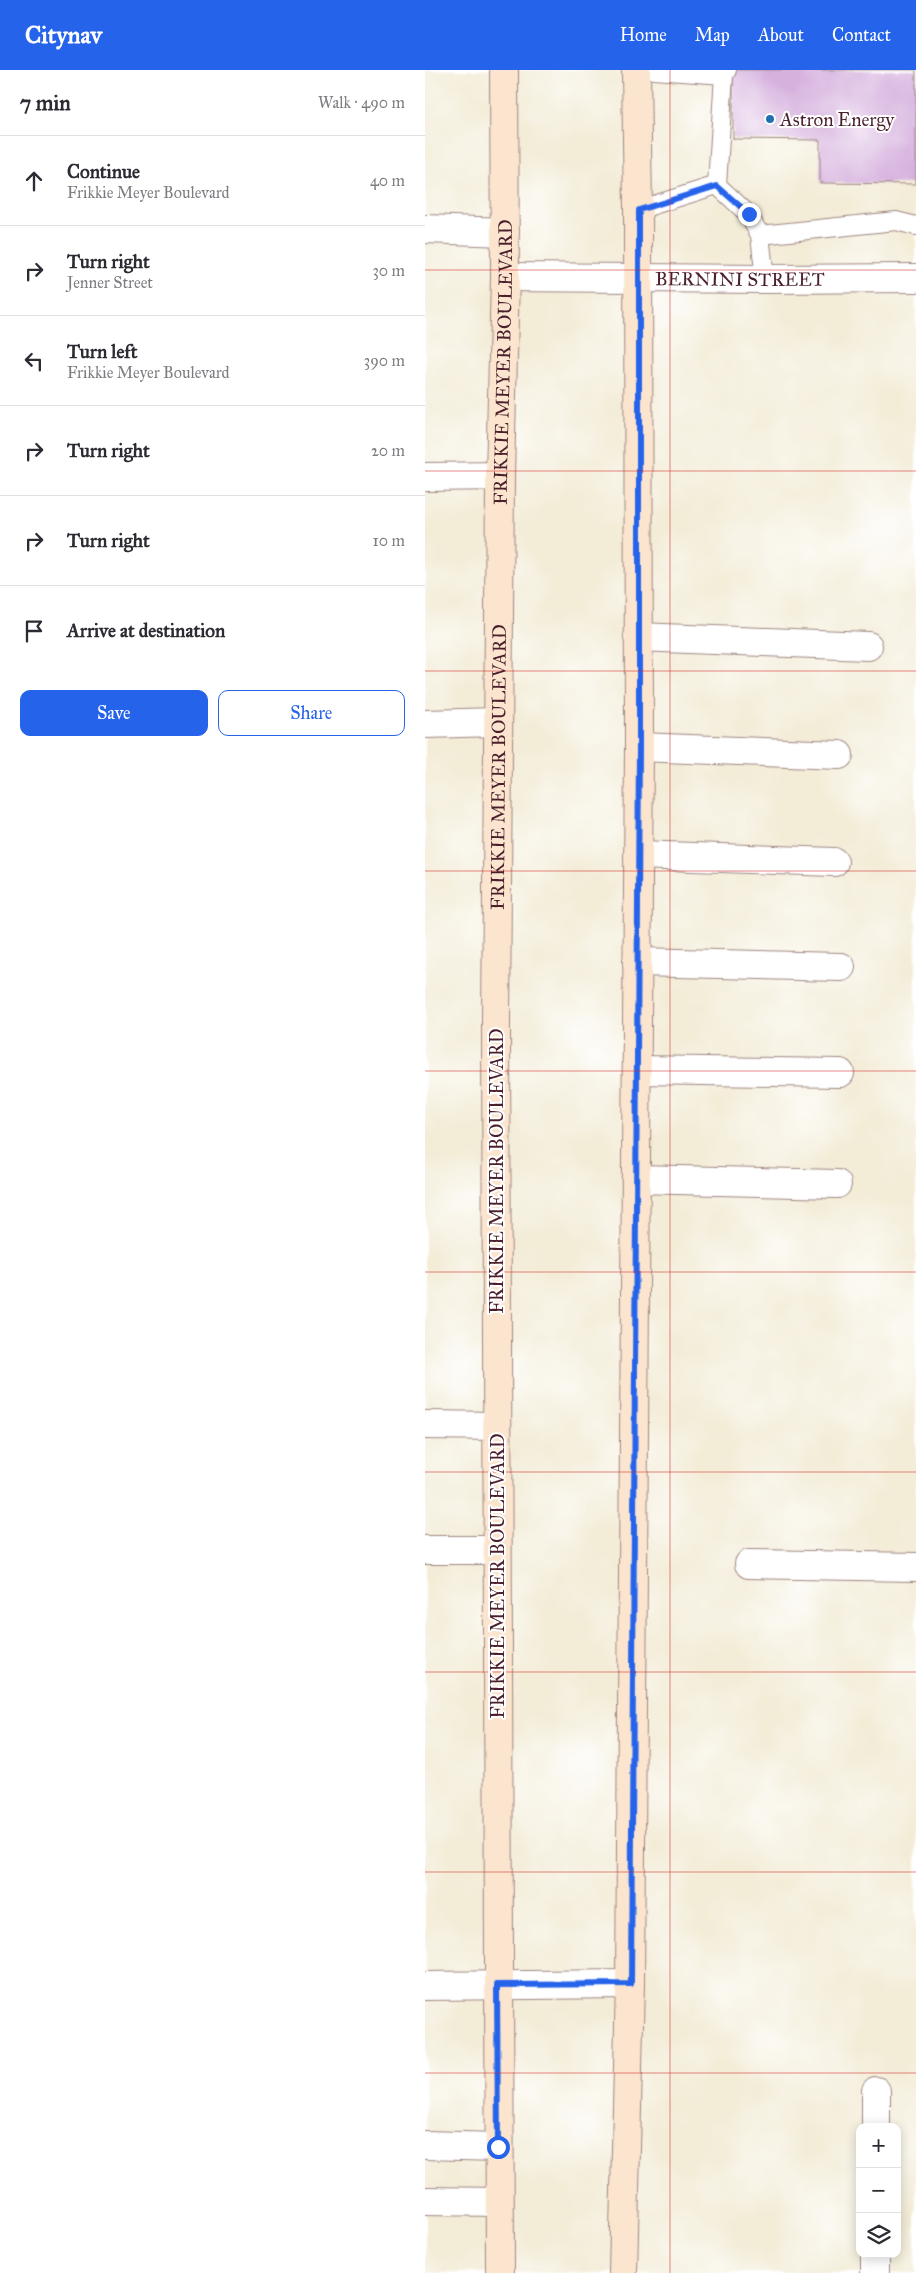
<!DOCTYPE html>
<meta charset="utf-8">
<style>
body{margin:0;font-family:"IM FELL Great Primer",serif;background:#f7f7f7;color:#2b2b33}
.controls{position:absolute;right:15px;bottom:15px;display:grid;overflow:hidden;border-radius:10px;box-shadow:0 2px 12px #0003}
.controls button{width:45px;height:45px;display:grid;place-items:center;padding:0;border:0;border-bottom:1px solid #e1e1e2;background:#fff;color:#2b2b33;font:25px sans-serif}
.stop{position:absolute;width:15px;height:15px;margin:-11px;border:4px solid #2563eb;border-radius:50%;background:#fff}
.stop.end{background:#2563eb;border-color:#fff;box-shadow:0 1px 5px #0008}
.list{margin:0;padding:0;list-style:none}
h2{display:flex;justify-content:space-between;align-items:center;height:65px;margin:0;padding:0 20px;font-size:21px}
h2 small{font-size:16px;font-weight:400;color:#7c7c81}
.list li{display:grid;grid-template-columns:32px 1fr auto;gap:15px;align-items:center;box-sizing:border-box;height:90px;padding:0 20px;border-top:1px solid #e1e1e2}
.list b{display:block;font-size:19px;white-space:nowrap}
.list p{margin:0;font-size:16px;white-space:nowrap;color:#7c7c81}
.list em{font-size:16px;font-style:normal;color:#7c7c81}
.actions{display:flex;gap:10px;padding:15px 20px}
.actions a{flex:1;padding:11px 0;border:1px solid #2563eb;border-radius:10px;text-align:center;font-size:18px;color:#2563eb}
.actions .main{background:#2563eb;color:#fff}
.icon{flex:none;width:28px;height:28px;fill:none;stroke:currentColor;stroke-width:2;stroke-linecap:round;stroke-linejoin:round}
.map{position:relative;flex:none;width:491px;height:2203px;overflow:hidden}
header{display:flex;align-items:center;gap:30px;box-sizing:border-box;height:70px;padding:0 25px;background:#2563eb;color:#fff}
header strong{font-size:24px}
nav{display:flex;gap:28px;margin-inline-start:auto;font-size:18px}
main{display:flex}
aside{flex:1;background:#fff}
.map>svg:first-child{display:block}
.building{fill:#d6b1de}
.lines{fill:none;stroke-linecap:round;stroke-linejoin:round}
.lane-casing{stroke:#9e8681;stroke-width:20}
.street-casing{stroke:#9e8681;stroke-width:30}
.secondary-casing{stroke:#9e8681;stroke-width:30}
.lane{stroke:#fff;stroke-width:18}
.street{stroke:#fff;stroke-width:28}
.secondary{stroke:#fbe5cf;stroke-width:28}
.route{stroke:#2563eb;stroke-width:6}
.grid{fill:none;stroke:#d62828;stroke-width:1;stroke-opacity:0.55}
.poi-dot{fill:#1f6fb2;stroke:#fff;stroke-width:2}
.labels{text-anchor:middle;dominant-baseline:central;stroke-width:4;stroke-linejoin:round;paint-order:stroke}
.poi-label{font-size:19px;fill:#4a1f2b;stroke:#fff;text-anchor:start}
.street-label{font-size:19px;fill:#4a1f2b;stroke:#fff}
</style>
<header>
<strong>Citynav</strong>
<nav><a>Home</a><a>Map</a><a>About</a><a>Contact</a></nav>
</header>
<main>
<aside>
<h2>7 min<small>Walk · 490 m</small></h2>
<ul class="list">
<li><svg class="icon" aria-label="ahead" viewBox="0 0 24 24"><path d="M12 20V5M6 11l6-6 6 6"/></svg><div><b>Continue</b><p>Frikkie Meyer Boulevard</p></div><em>40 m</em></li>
<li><svg class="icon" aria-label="right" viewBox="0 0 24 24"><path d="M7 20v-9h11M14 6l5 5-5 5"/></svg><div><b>Turn right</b><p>Jenner Street</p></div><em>30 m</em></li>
<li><svg class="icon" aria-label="left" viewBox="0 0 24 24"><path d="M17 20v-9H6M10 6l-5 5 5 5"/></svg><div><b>Turn left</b><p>Frikkie Meyer Boulevard</p></div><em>390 m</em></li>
<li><svg class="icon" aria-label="right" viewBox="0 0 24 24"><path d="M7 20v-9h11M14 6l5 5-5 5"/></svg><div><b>Turn right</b></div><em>20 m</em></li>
<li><svg class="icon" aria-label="right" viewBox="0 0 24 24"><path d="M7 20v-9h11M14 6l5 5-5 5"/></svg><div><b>Turn right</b></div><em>10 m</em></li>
<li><svg class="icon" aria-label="arrive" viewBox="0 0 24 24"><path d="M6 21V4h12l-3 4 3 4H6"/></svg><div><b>Arrive at destination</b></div></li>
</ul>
<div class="actions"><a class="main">Save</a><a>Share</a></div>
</aside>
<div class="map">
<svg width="491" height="2203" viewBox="0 0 491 2203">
<rect width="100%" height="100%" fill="#fff"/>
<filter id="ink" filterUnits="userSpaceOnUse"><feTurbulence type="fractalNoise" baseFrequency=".02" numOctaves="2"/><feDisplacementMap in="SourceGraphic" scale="10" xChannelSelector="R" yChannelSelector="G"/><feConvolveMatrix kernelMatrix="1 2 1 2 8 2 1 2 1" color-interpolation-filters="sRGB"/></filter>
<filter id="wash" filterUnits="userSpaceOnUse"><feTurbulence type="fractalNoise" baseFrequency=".0096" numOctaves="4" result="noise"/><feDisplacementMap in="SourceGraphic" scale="20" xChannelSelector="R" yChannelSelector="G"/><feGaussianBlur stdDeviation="1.12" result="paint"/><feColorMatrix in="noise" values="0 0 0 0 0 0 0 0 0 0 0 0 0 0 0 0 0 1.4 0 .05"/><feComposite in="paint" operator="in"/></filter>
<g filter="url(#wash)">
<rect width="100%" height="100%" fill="#f3ecd7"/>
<g id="blocks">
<polygon class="building" points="308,0 491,0 491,114 395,113 395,70 308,69"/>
</g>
</g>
<g filter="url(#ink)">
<use href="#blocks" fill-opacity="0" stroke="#9e8681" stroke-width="1"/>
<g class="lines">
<g class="lane-casing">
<g id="lane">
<polyline points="229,0 299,5"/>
<polyline points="292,115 323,144 335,165 340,209"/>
<polyline points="213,140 292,115 299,5 302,0"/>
<polyline points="335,165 471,151 491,156"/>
</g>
</g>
<g class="street-casing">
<g id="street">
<polyline points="0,159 80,162"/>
<path id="s1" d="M 80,207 L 340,209 L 491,208"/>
<polyline points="0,407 75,406"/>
<polyline points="213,567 443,576"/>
<polyline points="0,654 73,652"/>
<polyline points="214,677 414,685"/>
<polyline points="213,785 409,792"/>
<polyline points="212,892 416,897"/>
<polyline points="212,1000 415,1003"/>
<polyline points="211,1109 412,1114"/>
<polyline points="0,1355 72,1356"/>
<polyline points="0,1480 72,1480"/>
<polyline points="324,1494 491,1497"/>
<polyline points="0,1916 205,1914"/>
<polyline points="451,2057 451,2021"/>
<polyline points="0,2075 73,2077"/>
<polyline points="0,2131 74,2132"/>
<polyline points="450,2203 450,2184"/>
</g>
</g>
<g class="secondary-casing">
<g id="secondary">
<path id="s2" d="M 75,2203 L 71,954 L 75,406 L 80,207 L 79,0"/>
<polyline points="198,2203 205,1914 214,677 213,140 211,0"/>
</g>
</g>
<use href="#lane" class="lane"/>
<use href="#street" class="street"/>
<use href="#secondary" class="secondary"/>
</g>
</g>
<g class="lines" filter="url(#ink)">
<polyline class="route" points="73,2077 72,1915 206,1914 214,677 214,140 292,116 324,144"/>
</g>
<path class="grid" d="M 245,0 L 245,2203M 0,200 L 491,200M 0,401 L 491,401M 0,601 L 491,601M 0,801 L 491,801M 0,1001 L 491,1001M 0,1202 L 491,1202M 0,1402 L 491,1402M 0,1602 L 491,1602M 0,1802 L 491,1802M 0,2003 L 491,2003"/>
<circle class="poi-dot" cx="345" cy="49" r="5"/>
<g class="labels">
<g class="poi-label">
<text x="355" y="49">Astron Energy</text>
</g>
<g class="street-label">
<text stroke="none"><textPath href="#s1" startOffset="235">BERNINI STREET</textPath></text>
<text stroke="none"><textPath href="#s2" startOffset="1911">FRIKKIE MEYER BOULEVARD</textPath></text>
<text stroke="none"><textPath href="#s2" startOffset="1506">FRIKKIE MEYER BOULEVARD</textPath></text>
<text transform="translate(71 1101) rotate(-90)">FRIKKIE MEYER BOULEVARD</text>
<text transform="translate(72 1506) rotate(-90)">FRIKKIE MEYER BOULEVARD</text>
</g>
</g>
</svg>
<div class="controls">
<button>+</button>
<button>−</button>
<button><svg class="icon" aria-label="layers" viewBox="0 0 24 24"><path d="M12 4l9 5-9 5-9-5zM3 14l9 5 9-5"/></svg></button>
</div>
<div class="stop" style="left:73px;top:2077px"></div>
<div class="stop end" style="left:324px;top:144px"></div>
</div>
</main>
